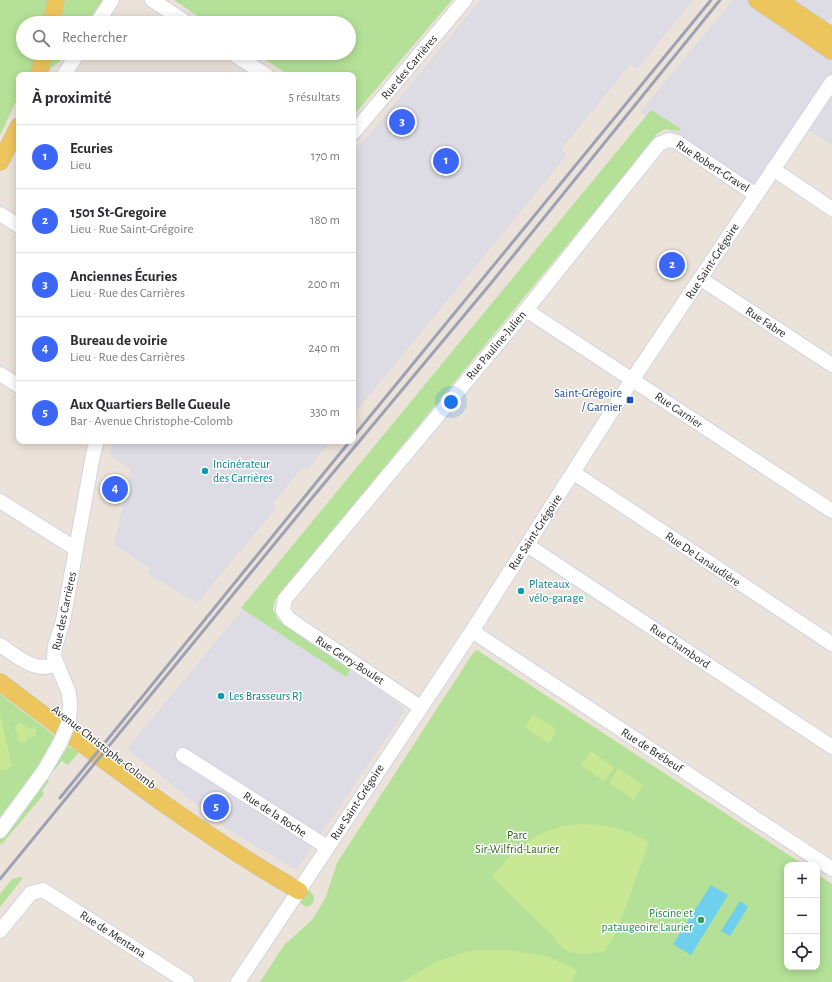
<!DOCTYPE html>
<html lang="fr">
<meta charset="utf-8">
<style>
body{margin:0;font-family:"Alegreya Sans",sans-serif;background:#f7f7f7;color:#2b2b33}
.controls{position:absolute;right:12px;bottom:12px;display:grid;overflow:hidden;border-radius:8px;box-shadow:0 2px 10px #0003}
.controls button{width:36px;height:36px;display:grid;place-items:center;padding:0;border:0;border-bottom:1px solid #e1e1e2;background:#fff;color:#2b2b33;font:20px sans-serif}
.you{position:absolute;left:451px;top:402px;width:14px;height:14px;margin:-10px;border:3px solid #fff;border-radius:50%;background:#1a73e8;box-shadow:0 0 0 6px #1a73e833}
.badge{display:grid;place-items:center;width:26px;height:26px;border-radius:50%;background:#3c67f6;color:#fff;font-size:13px;font-weight:700}
.pin{position:absolute;translate:-50% -50%;border:2px solid #fff;box-shadow:0 1px 4px #0006}
.list{margin:0;padding:0;list-style:none}
h2{display:flex;justify-content:space-between;align-items:center;height:52px;margin:0;padding:0 16px;font-size:17px}
h2 small{font-size:13px;font-weight:400;color:#7c7c81}
.list li{display:grid;grid-template-columns:26px 1fr auto;gap:12px;align-items:center;box-sizing:border-box;height:64px;padding:0 16px;border-top:1px solid #e1e1e2}
.list b{display:block;font-size:15px;white-space:nowrap}
.list p{margin:0;font-size:13px;white-space:nowrap;color:#7c7c81}
.list em{font-size:13px;font-style:normal;color:#7c7c81}
.icon{flex:none;width:22px;height:22px;fill:none;stroke:currentColor;stroke-width:2;stroke-linecap:round;stroke-linejoin:round}
.map{position:relative;flex:none;width:832px;height:982px;overflow:hidden}
.search{position:absolute;background:#fff;box-shadow:0 2px 10px #0003;left:16px;top:16px;width:340px;height:44px;display:flex;align-items:center;gap:10px;box-sizing:border-box;padding:0 14px;border-radius:22px;color:#7c7c81;font-size:15px}
.panel{position:absolute;background:#fff;box-shadow:0 2px 10px #0003;left:16px;top:72px;width:340px;height:372px;border-radius:8px}
.map>svg:first-child{display:block}
.industrial{fill:#dddbe3}
.green{fill:#b4e197}
.pitch{fill:#c8e893}
.water{fill:#6ed0ec}
.lines{fill:none;stroke-linecap:round;stroke-linejoin:round}
.minor-casing{stroke:#d0d4e1;stroke-width:16}
.major-casing{stroke:#c3c3c3;stroke-width:18}
.minor{stroke:#fff;stroke-width:14}
.major{stroke:#edc55d;stroke-width:17}
.rail{stroke:#9da1b3;stroke-width:3}
.minor-bridge-casing{stroke:#d0d4e1;stroke-width:16;stroke-linecap:butt}
.minor-bridge{stroke:#fff;stroke-width:14}
.transit-dot{fill:#1a4fb4;stroke:#fff;stroke-width:1.5}
.culture-dot{fill:#0f9aa8;stroke:#fff;stroke-width:1.5}
.leisure-dot{fill:#2e9e5b;stroke:#fff;stroke-width:1.5}
.labels{text-anchor:middle;dominant-baseline:central;stroke-width:3;stroke-linejoin:round;paint-order:stroke}
.street-label{font-size:12px;fill:#282828;stroke:#fff}
.transit-label{font-size:12px;fill:#164399;stroke:#fff;text-anchor:end}
.culture-label{font-size:12px;fill:#0d838f;stroke:#fff;text-anchor:start}
.park-label{font-size:12px;fill:#2d631b;stroke:#fff}
.leisure-label{font-size:12px;fill:#27864d;stroke:#fff;text-anchor:end}
</style>
<div class="map">
<svg width="832" height="982" viewBox="0 0 832 982">
<rect width="100%" height="100%" fill="#ebe3da"/>
<g class="industrial">
<polygon points="480,0 693,0 637,69 630,65 561,149 567,155 353,415 353,151 370,134"/>
<polygon points="733,0 755,0 832,52 832,145 804,127 760,192 640,112"/>
<polygon points="794,0 832,0 832,18 828,23"/>
<polygon points="113,441 331,441 307,470 303,467 272,504 276,508 197,603 148,574 151,569 114,545 131,469 110,456"/>
<polygon points="243,609 350,668 404,708 404,712 297,869 292,868 226,828 127,749"/>
</g>
<g class="green">
<polygon points="0,0 103,0 86,23 23,23 23,53 65,53 61,60 42,75 19,75 19,95 0,135"/>
<polygon points="174,0 452,0 353,116 353,75 289,75 255,53 349,53 349,23 208,23"/>
<polygon points="651,110 681,129 679,131 665,129 655,135 656,137 275,600 273,609 278,620 351,668 346,677 241,608"/>
<polygon points="477,650 804,865 787,865 787,967 817,967 817,874 832,884 832,982 260,982 284,945 312,920 325,899 337,863 473,653"/>
<polygon points="0,694 55,736 44,758 0,817"/>
<polygon points="68,746 79,752 68,765 62,761 50,775"/>
<polygon points="45,778 49,781 42,791 44,794 2,844 0,843 0,838"/>
<polygon points="21,877 23,878 0,907 0,894 12,879"/>
<path d="M 308,890 L 313,894 C 315,900 313,906 306,907 L 299,902 Z"/>
</g>
<g class="pitch">
<polygon points="0,714 12,767 0,770"/>
<polygon points="533,714 557,730 549,743 525,728"/>
<polygon points="20,722 26,727 36,729 36,736 28,737 25,743 18,741 18,734 14,727"/>
<polygon points="591,751 614,768 604,781 581,765"/>
<polygon points="618,768 643,785 634,800 609,783"/>
<path d="M 578,824 C 604,824 627,828 649,842 L 617,931 L 605,951 C 580,954 567,959 552,935 L 492,877 C 514,848 541,827 578,824 Z"/>
<polygon points="473,950 509,950 549,957 577,970 572,982 401,982 436,962"/>
</g>
<g class="water">
<polygon points="711,885 728,895 691,955 673,944"/>
<polygon points="740,901 748,907 730,936 721,931"/>
</g>
<g class="lines">
<g class="minor-casing">
<g id="minor">
<polyline points="152,0 187,23"/>
<polyline points="97,23 112,0"/>
<polyline points="232,53 266,75"/>
<polyline points="64,75 78,53"/>
<polyline points="353,133 465,0"/>
<polyline points="773,169 832,209"/>
<polyline points="0,214 19,226"/>
<polyline points="701,279 832,365"/>
<polyline points="526,310 832,511"/>
<polyline points="0,374 19,386"/>
<polyline points="574,473 832,644"/>
<polyline points="0,501 76,549"/>
<polyline points="527,545 832,747"/>
<polyline points="472,631 832,869"/>
<path d="M 0,645 C 17,656 35,674 56,664"/>
<polyline points="70,705 69,693 54,657 55,646 63,621 93,455 97,441"/>
<polyline points="420,707 289,619 283,610 285,599 526,310 659,144 669,140 677,142 756,195"/>
<polyline points="183,755 327,847"/>
<polyline points="0,831 44,771 61,741"/>
<polyline points="0,931 31,893 43,890 187,982"/>
<polyline points="238,982 472,631 628,386 832,82"/>
</g>
</g>
<g class="major-casing">
<g id="major">
<polyline points="757,0 832,51"/>
<polyline points="778,0 832,36"/>
<polyline points="51,23 56,0"/>
<polyline points="39,75 44,53"/>
<polyline points="0,162 19,126"/>
<path d="M 0,682 C 97,755 193,830 299,891"/>
</g>
</g>
<use href="#minor" class="minor"/>
<use href="#major" class="major"/>
<g class="rail">
<polyline points="353,437 711,0"/>
<polyline points="60,798 350,441"/>
<polyline points="0,879 312,498 492,282 720,0"/>
</g>
<g class="minor-bridge-casing">
<polyline id="minor-bridge" points="61,741 69,722 70,705"/>
</g>
<use href="#minor-bridge" class="minor-bridge"/>
</g>
<rect class="transit-dot" x="626" y="396" width="8" height="8" rx="2"/>
<g class="culture-dot">
<circle cx="205" cy="471" r="4"/>
<circle cx="521" cy="591" r="4"/>
<circle cx="221" cy="696" r="4"/>
</g>
<circle class="leisure-dot" cx="701" cy="920" r="4"/>
<g class="labels">
<g class="street-label">
<text transform="translate(409 67) rotate(-50)">Rue des Carrières</text>
<text transform="translate(713 166) rotate(33)">Rue Robert-Gravel</text>
<text transform="translate(712 261) rotate(-57)">Rue Saint-Grégoire</text>
<text transform="translate(766 322) rotate(33)">Rue Fabre</text>
<text transform="translate(496 345) rotate(-50)">Rue Pauline-Julien</text>
<text transform="translate(679 410) rotate(34)">Rue Garnier</text>
<text transform="translate(535 532) rotate(-57)">Rue Saint-Grégoire</text>
<text transform="translate(703 559) rotate(34)">Rue De Lanaudière</text>
<text transform="translate(64 611) rotate(-78)">Rue des Carrières</text>
<text transform="translate(680 646) rotate(34)">Rue Chambord</text>
<text transform="translate(350 660) rotate(33)">Rue Gerry-Boulet</text>
<text transform="translate(104 747) rotate(38)">Avenue Christophe-Colomb</text>
<text transform="translate(652 750) rotate(33)">Rue de Brébeuf</text>
<text transform="translate(357 802) rotate(-57)">Rue Saint-Grégoire</text>
<text transform="translate(275 814) rotate(33)">Rue de la Roche</text>
<text transform="translate(113 934) rotate(33)">Rue de Mentana</text>
</g>
<g class="transit-label">
<text x="622" y="393">Saint-Grégoire<tspan x="622" dy="14">/ Garnier</tspan></text>
</g>
<g class="culture-label">
<text x="213" y="464">Incinérateur<tspan x="213" dy="14">des Carrières</tspan></text>
<text x="529" y="584">Plateaux<tspan x="529" dy="14">vélo-garage</tspan></text>
<text x="229" y="696">Les Brasseurs RJ</text>
</g>
<g class="park-label">
<text x="517" y="835">Parc<tspan x="517" dy="14">Sir-Wilfrid-Laurier</tspan></text>
</g>
<g class="leisure-label">
<text x="693" y="913">Piscine et<tspan x="693" dy="14">pataugeoire Laurier</tspan></text>
</g>
</g>
</svg>
<div class="controls">
<button>+</button>
<button>−</button>
<button><svg class="icon" aria-label="locate" viewBox="0 0 24 24"><circle cx="12" cy="12" r="6"/><path d="M12 2v4M12 18v4M2 12h4M18 12h4"/></svg></button>
</div>
<div class="you"></div>
<div class="pin badge" style="left:446px;top:161px">1</div>
<div class="pin badge" style="left:672px;top:265px">2</div>
<div class="pin badge" style="left:402px;top:122px">3</div>
<div class="pin badge" style="left:115px;top:489px">4</div>
<div class="pin badge" style="left:216px;top:807px">5</div>
<div class="search"><svg class="icon" aria-label="search" viewBox="0 0 24 24"><circle cx="10" cy="10" r="6"/><path d="M15 15l6 6"/></svg>Rechercher</div>
<section class="panel">
<h2>À proximité<small>5 résultats</small></h2>
<ul class="list">
<li><span class="badge">1</span><div><b>Ecuries</b><p>Lieu</p></div><em>170 m</em></li>
<li><span class="badge">2</span><div><b>1501 St-Gregoire</b><p>Lieu · Rue Saint-Grégoire</p></div><em>180 m</em></li>
<li><span class="badge">3</span><div><b>Anciennes Écuries</b><p>Lieu · Rue des Carrières</p></div><em>200 m</em></li>
<li><span class="badge">4</span><div><b>Bureau de voirie</b><p>Lieu · Rue des Carrières</p></div><em>240 m</em></li>
<li><span class="badge">5</span><div><b>Aux Quartiers Belle Gueule</b><p>Bar · Avenue Christophe-Colomb</p></div><em>330 m</em></li>
</ul>
</section>
</div>
